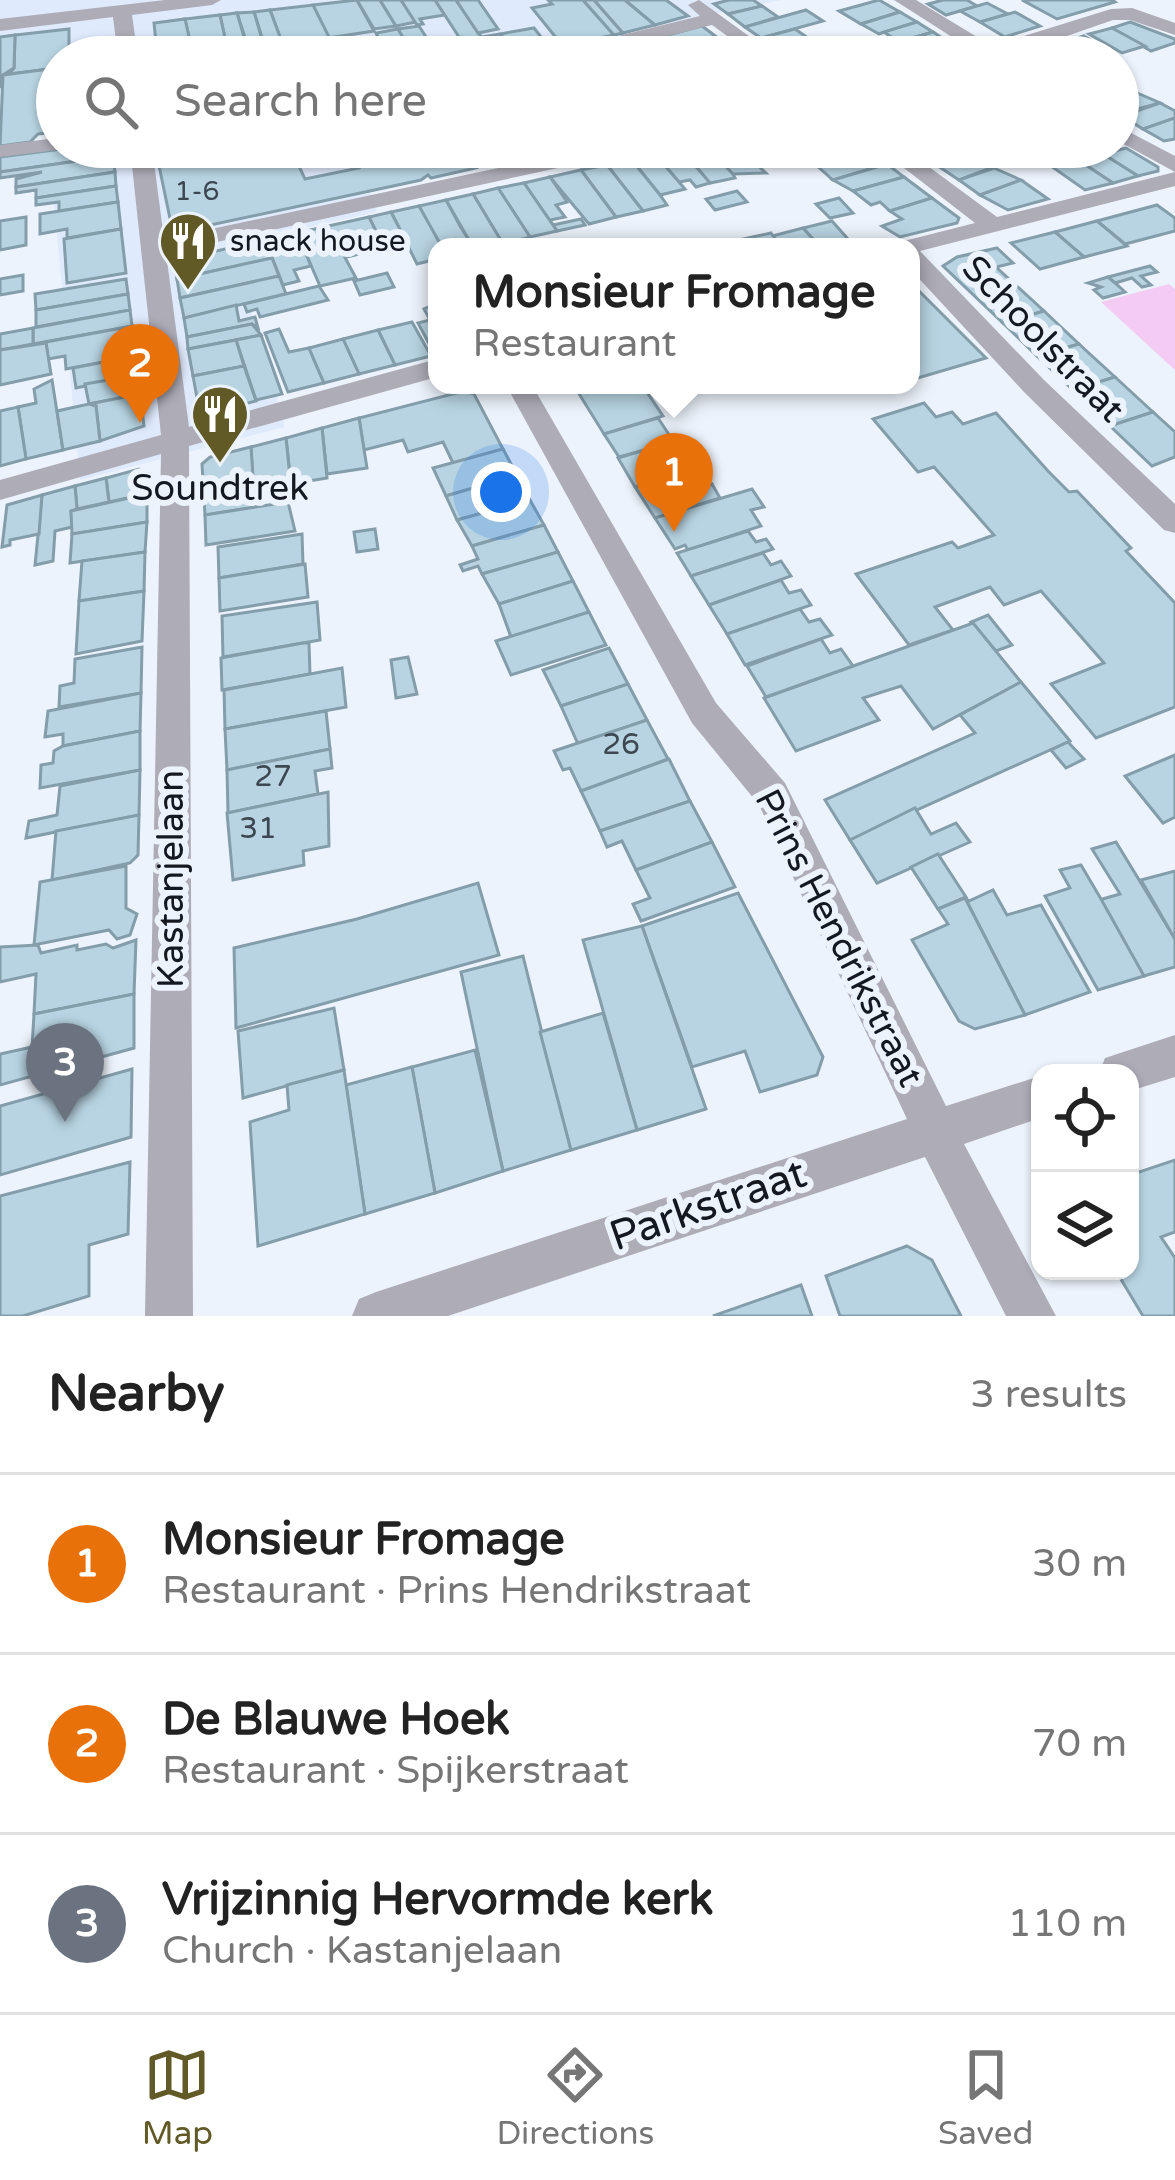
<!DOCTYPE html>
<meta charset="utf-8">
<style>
body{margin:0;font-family:"Varela Round",sans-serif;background:#f2f2f2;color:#222}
.controls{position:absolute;right:36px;bottom:36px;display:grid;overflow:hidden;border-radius:24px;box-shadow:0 3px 9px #0004}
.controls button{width:108px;height:108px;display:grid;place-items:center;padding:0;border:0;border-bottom:3px solid #e0e0e0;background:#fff;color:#222;font:60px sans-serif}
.you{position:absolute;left:501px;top:492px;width:42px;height:42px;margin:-30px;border:9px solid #fff;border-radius:50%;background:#1a73e8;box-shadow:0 0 0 18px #1a73e833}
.badge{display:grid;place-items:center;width:78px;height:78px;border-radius:50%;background:#615a26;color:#fff;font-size:39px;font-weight:700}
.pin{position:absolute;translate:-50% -99px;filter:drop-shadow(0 3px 6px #0008)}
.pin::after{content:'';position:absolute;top:63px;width:42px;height:36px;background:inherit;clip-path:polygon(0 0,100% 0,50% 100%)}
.popup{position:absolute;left:428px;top:238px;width:492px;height:156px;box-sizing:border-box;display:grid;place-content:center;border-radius:24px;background:#fff;filter:drop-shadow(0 3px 9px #0005);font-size:39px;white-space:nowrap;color:#767676}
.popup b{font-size:45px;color:#222}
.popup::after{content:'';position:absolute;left:50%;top:100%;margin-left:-24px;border:24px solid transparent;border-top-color:#fff}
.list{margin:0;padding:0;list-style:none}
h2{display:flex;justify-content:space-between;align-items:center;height:156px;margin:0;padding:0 48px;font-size:51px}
h2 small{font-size:39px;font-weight:400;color:#767676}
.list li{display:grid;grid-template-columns:78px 1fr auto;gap:36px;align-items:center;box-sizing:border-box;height:180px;padding:0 48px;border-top:3px solid #e0e0e0}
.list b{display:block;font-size:45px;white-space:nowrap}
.list p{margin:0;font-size:39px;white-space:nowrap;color:#767676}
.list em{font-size:39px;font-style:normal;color:#767676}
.icon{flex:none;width:66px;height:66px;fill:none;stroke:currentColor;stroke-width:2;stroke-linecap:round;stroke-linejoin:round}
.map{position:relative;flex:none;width:1175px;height:1316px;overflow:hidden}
.search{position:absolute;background:#fff;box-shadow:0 3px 9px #0004;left:36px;right:36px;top:36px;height:132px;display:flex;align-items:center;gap:30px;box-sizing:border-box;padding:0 42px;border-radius:66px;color:#767676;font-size:45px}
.sheet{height:696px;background:#fff}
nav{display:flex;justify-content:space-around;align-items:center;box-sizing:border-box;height:168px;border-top:3px solid #e0e0e0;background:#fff;font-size:33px;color:#767676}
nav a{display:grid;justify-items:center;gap:6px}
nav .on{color:#615a26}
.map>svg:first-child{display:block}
.built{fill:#dfeafc}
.green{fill:#f3cbf3}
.building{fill:#b8d4e2;stroke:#839daa;stroke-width:3}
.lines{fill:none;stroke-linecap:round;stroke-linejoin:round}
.minor{fill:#aeacb7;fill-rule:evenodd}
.labels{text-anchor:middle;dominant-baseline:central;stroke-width:12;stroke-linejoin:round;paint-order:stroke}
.far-number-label{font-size:27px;fill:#3d4751}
.far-poi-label{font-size:30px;fill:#141821;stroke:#edf3fc;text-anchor:start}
.number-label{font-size:30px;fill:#3d4751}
.street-label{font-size:36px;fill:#141821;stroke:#edf3fc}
.poi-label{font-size:36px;fill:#141821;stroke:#edf3fc}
.near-street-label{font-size:42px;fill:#141821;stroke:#edf3fc}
</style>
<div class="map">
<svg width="1175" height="1316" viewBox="0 0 1175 1316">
<rect width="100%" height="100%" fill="#edf3fc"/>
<polygon class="built" points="0,0 781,0 512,57 57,57 57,147 354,147 377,212 232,244 285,427 80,480 44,98 0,102"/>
<polygon class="green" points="1169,284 1175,289 1175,370 1101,302"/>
<g class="building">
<polygon points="357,0 374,31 328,38 313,5"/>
<polygon points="357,0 380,0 396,26 374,29"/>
<polygon points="380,0 401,0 416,22 396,26"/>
<polygon points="401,0 435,0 445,15 420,19 423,24 417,25"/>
<polygon points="435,0 456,0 495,57 472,57"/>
<polygon points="456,0 478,0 498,29 478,33"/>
<polygon points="548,0 583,0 614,35 562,45 532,8 552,4"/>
<polygon points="583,0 594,0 623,33 614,35"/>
<polygon points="594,0 625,0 655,25 623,33"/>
<polygon points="625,0 666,0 688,16 655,25"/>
<polygon points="729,0 753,0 762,6 728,14 714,4"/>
<polygon points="879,0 900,12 861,24 839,11"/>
<polygon points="943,0 967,0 977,6 946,15 928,4"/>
<polygon points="1022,0 1112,0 1115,2 1057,19"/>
<polygon points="987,3 1008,14 980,22 960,11"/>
<polygon points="313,5 333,45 286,53 270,10"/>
<polygon points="762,6 778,17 745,27 728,14"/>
<polygon points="270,10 283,45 265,47 254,12"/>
<polygon points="806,10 823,21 761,38 745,27"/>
<polygon points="254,12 264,46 247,44 237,13"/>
<polygon points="900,12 917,22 879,34 861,24"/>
<polygon points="1015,12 1040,26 1005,37 980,22"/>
<polygon points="237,13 250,57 227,56 219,39 225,38 220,15"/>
<polygon points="220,15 225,38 219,39 227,56 212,57 207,43 191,46 185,19"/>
<polygon points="185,19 192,50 141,57 157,52 154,23"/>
<polygon points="917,22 933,32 899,42 884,32"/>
<polygon points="1130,22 1175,39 1175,43 1151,51 1112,28"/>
<polygon points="419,26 439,57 414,57 398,29"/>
<polygon points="702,26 727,45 685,57 651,57 637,43"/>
<polygon points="534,28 549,47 515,53 500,34"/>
<polygon points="1112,28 1145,46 1122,53 1089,34"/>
<polygon points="69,29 69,50 57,57 57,68 9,74 14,68 15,35"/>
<polygon points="398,29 414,57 389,57 376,33"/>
<polygon points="795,29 811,40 779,51 761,38"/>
<polygon points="933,32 947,41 906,54 900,50 908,48 899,42"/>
<polygon points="500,34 515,53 495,57 481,37"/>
<polygon points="15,35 14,68 3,75 0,88 0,37"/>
<polygon points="1084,36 1106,49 1087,55 1064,42"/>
<polygon points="378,37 389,57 339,57 331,45"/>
<polygon points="811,40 828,52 788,57 779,51"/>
<polygon points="947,41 959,51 938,57 923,57 913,51"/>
<polygon points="283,45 286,53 331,46 339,57 268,57 265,47"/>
<polygon points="1055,45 1082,57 1022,57 1022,55"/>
<polygon points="57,68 57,132 38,134 30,142 0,146 3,75"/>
<polygon points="1135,92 1160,103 1118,114 1118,98"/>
<polygon points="1160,103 1175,111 1175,118 1143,129 1122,116"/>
<polygon points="1175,118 1175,139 1164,141 1143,129"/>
<polygon points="77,147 112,147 113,156 0,172 0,157"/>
<polygon points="161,147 290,147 305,179 359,168 349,147 455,147 476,168 431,178 428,175 421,180 173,233 156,151"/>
<polygon points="708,147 733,174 735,178 710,183 680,148"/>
<polygon points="708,147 738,147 766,173 733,174"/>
<polygon points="864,147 868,150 812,166 799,149"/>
<polygon points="912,147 964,147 973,154 938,166"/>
<polygon points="680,148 710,183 696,187 690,180 679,182 655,154"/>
<polygon points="1126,148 1158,167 1158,171 1138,176 1103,154"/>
<polygon points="868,150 887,164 833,180 816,165"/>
<polygon points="986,150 1004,163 959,180 938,166"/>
<polygon points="655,154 685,189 660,195 631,159"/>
<polygon points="1102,154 1103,154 1138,176 1113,183 1078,160"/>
<polygon points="113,156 115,172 16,187 16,179 42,172 0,178 0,172"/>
<polygon points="631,159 660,195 667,205 643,211 607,165"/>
<polygon points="1078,160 1113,183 1085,190 1051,166"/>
<polygon points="887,164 904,177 853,191 833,180"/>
<polygon points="607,165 643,211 616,217 581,170"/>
<polygon points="994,168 1021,180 980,195 959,180"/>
<polygon points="581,170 616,217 589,224 550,177"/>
<polygon points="115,172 116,186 36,198 36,190 16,193 16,187"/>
<polygon points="550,177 567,202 556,205 565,217 550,220 553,225 581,219 585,225 557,231 524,183"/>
<polygon points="904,177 932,198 890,211 880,202 871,205 853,191"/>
<polygon points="1021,180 1048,199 1008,210 980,195"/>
<polygon points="524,183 557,231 530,237 498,188"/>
<polygon points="116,186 118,202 59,211 59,202 36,205 36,198"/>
<polygon points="498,188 530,237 503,244 473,194"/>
<polygon points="737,191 747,202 715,210 706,199"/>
<polygon points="473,194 503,244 473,247 446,200"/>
<polygon points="839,198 853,213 830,218 816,204"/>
<polygon points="932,198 959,218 957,223 900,237 882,226 902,219 890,211"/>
<polygon points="446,200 460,226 473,247 440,246 419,206"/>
<polygon points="118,202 121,229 67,238 67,229 40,234 40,214"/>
<polygon points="1157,205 1175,218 1175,231 1125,244 1097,221"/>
<polygon points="419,206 442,247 437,247 437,259 417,264 391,212"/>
<polygon points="391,212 407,243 384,248 369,217"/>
<polygon points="26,217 26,245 0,250 0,221"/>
<polygon points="369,217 384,248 343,258 328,226"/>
<polygon points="832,221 855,247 820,247 803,228"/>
<polygon points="1097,221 1127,246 1084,257 1055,232"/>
<polygon points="328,226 356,278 320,286 297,233"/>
<polygon points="803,228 820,247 781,247 772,236"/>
<polygon points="121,229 126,273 67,283 64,239"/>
<polygon points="1055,232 1084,257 1040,269 1011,243"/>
<polygon points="297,233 311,266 294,270 299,281 283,285 265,240"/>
<polygon points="771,233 781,247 745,247 739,240"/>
<polygon points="265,240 272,258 177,279 175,265 181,259"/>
<polygon points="997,248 1013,263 996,267 1044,311 1003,323 943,266 957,257"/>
<polygon points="272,258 279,276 180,298 177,279"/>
<polygon points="1150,266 1157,272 1141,276 1151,285 1142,287 1132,278 1115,283 1108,277"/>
<polygon points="387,273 394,287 360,295 354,281"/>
<polygon points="23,275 23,291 0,295 0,279"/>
<polygon points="279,276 286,294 184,318 180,298"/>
<polygon points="1108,277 1115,283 1125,292 1103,298 1094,290 1101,287 1088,283"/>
<polygon points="126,279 128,294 36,310 35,294"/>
<polygon points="911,283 986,358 911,380"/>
<polygon points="319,286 328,300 260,317 257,309 247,312 244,304"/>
<polygon points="128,294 130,310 36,327 36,310"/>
<polygon points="437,303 437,355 435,355 418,323 430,320 424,309"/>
<polygon points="236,305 239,321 255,317 258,328 252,324 187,337 184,318"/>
<polygon points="130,310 132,326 33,344 33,328"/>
<polygon points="1044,311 1079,344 1037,356 1003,323"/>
<polygon points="412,322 431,356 395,365 378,330"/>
<polygon points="252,324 261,335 188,349 187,337"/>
<polygon points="133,326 136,356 66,369 65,356 48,359 46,342"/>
<polygon points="33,328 33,344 0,350 0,334"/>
<polygon points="279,329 289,352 309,348 324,383 288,392 265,333"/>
<polygon points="378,330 395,365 359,374 343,339"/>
<polygon points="261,335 282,394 256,400 236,340"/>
<polygon points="343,339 359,374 324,383 309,348"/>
<polygon points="236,340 244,366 193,376 188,349"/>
<polygon points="46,343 51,374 0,385 0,350"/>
<polygon points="1079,344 1115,377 1073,390 1037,356"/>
<polygon points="135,356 137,375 76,388 73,368"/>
<polygon points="244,366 256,401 208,413 199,409 193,376"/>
<polygon points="137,375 140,394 89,404 85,384"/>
<polygon points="1115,377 1153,412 1110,426 1073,390"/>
<polygon points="52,380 63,450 26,459 18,407 36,403 34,389"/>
<polygon points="590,385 642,385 663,416 604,434 576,389"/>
<polygon points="464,391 474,394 503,449 453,463 443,442 408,452 403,440 364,450 359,418"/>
<polygon points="140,394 144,426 100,441 96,406 89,404"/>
<polygon points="924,403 936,417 952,412 963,424 996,413 1048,471 1069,492 1077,491 1131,548 1126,551 1175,603 1175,707 1096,738 1051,684 1104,663 1041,591 1004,605 990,587 935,607 953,630 909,645 856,574 952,542 958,548 994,535 934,467 918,472 873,419"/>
<polygon points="89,404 96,406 100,441 63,450 57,411"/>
<polygon points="18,407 26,459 0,466 0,411"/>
<polygon points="1153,412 1175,432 1175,457 1152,466 1110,426"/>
<polygon points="359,418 367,468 327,474 322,428"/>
<polygon points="658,418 674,442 619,457 604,434"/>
<polygon points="322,428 327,478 291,484 286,438"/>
<polygon points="286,438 291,487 263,491 263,484 253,486 251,447"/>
<polygon points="681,439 690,452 683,454 694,470 635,487 618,458"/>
<polygon points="251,447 253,476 240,478 241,493 254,490 255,507 205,515 202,464 210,457"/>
<polygon points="503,449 517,475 446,496 433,468"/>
<polygon points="139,469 146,473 146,494 109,502 106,478"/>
<polygon points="694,470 705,487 712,484 720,498 655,518 635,487"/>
<polygon points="517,475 530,500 457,520 446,496"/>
<polygon points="106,478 109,502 77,509 75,486"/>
<polygon points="75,486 77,509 71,511 72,527 55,531 53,561 35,565 42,495"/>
<polygon points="752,489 764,507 751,510 761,526 688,550 685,545 675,549 655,518"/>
<polygon points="147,494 147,522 72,534 71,511"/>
<polygon points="42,495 39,534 10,540 10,545 2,547 7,505"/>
<polygon points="530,500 544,525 472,546 457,520"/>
<polygon points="288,502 295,531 206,545 205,515"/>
<polygon points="147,522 145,552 70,563 72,534"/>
<polygon points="544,525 558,552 482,574 478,566 463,571 460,565 478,559 472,546"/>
<polygon points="375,529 378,549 357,552 354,532"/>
<polygon points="748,531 756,542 766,539 773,549 691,576 677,553"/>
<polygon points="302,534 303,564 219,578 218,547"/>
<polygon points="145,552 144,591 79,601 82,561"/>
<polygon points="558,552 573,581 499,604 482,574"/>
<polygon points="763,553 771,565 781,561 791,576 709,605 691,576"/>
<polygon points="305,564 308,597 220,611 219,578"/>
<polygon points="781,580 789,593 801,590 811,605 727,634 709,605"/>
<polygon points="573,581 589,612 511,637 499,604"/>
<polygon points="144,591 142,641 76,654 79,601"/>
<polygon points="317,602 320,640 223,657 222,616"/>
<polygon points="800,609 809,622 820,619 832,635 745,665 727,634"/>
<polygon points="589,612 606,645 511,675 496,641"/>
<polygon points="988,615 1012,645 996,651 971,622"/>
<polygon points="973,623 1021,682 933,729 901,686 863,698 879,720 796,751 764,698"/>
<polygon points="821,639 830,653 841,649 853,666 766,697 747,666"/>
<polygon points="303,643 309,643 310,674 222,690 221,658"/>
<polygon points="142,647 141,693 59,707 60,686 74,683 75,659"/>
<polygon points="609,648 628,684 561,706 543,670"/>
<polygon points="408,657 417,694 396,698 391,660"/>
<polygon points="342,668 346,707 225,729 224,690"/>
<polygon points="1021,682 1070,741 850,840 825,800 975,733 960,715"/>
<polygon points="628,684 647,720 578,744 561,706"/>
<polygon points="141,693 140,731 63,746 63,734 45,737 48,711"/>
<polygon points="326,711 330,749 227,770 225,729"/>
<polygon points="647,720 668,759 581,791 570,768 563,770 554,751"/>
<polygon points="140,731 140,770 40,788 41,765 53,763 54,751 63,746"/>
<polygon points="1068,742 1084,759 1066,768 1051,750"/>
<polygon points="330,749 332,768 315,771 318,794 228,813 227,770"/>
<polygon points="1175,755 1175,817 1163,823 1125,776"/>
<polygon points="669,759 690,801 600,831 581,791"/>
<polygon points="140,770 139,815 26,838 29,821 57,815 60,786"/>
<polygon points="328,792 329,846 303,851 304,865 233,880 227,813"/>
<polygon points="690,801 712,842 636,870 622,841 607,847 600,831"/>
<polygon points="915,808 931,834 956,823 970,842 877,883 850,840"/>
<polygon points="139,815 138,855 130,863 52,880 56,831"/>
<polygon points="712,842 735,887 641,921 633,904 650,898 636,870"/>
<polygon points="1116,842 1175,939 1175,967 1144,976 1099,900 1120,894 1092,849"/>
<polygon points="938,854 966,897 938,909 911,867"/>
<polygon points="1081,865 1101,899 1144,976 1098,990 1045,896 1070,888 1060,870"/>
<polygon points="126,866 126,908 137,914 130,935 117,939 109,930 34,945 40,882"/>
<polygon points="1175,871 1175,939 1141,880"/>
<polygon points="478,883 499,955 236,1028 234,948 357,919"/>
<polygon points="993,890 1007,915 1041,905 1090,992 1025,1015 965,898 969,901"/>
<polygon points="738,893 823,1057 817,1075 760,1092 745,1051 692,1067 642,926"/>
<polygon points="965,898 1025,1015 975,1029 959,1021 912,940 948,924 938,909"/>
<polygon points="642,926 706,1109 637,1130 583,940"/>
<polygon points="136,940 134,994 34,1014 36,974 0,982 0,947 38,945 41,953 77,945 77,950 106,944 113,948"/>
<polygon points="523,956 571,1150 503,1171 461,972"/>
<polygon points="134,994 134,1048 0,1085 0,1054 32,1047 34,1014"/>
<polygon points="334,1008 344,1070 243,1098 238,1031"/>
<polygon points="603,1013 637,1130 571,1150 540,1032"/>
<polygon points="475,1050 503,1171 435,1193 412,1067"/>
<polygon points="412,1067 435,1193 365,1214 346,1085"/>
<polygon points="132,1069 131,1137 0,1175 0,1106"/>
<polygon points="344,1070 365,1214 258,1246 250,1122 289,1110 287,1085"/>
<polygon points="1175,1160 1175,1232 1161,1237 1175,1258 1175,1316 1143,1316 1116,1271 1130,1271 1130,1175"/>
<polygon points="130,1162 128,1234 89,1245 89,1296 23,1316 0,1316 0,1196"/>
<polygon points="907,1246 932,1260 961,1316 840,1316 826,1276"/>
<polygon points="801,1285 812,1316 713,1316"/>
</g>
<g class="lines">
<g class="minor">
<polygon points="165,0 221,0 212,5 132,15 138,57 118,57 113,17 0,31 0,19"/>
<path d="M 699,0 L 778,57 L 756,57 L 712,25 C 651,40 595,57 532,57 L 700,16 L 688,5 Z"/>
<polygon points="894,0 916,0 992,46 1111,9 1132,8 1175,23 1175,35 1130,20 1113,20 1007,57 966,57 974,51"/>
<polygon points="1118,126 1175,156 1175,172 1118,141"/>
<polygon points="57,138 57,147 65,149 0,157 0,145"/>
<polygon points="130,147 152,147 164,239 597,147 638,147 627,153 166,253 189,427 437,359 437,377 189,446 193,1316 145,1316 161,454 0,500 0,480 161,435"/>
<polygon points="877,147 902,147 997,217 1175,172 1175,186 920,251 1044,380 1175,504 1175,533 1164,530 1024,392 911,270 911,247 896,247 900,242 975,223"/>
<polygon points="506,385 532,385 716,703 785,783 946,1106 1040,1076 1040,1118 964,1144 1056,1316 1006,1316 925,1157 448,1316 352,1316 359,1299 376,1292 907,1119 759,805 692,723"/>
<polygon points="1175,1035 1175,1077 1130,1091 1130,1073 1099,1073 1105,1058"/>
</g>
</g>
<defs>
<g id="restaurant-pin" transform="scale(3)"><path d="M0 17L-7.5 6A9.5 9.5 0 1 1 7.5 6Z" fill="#615a26" stroke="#edf3fc"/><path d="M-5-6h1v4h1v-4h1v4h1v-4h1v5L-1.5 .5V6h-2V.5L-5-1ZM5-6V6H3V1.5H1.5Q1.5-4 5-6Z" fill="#fff"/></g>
</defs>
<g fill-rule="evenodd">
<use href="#restaurant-pin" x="188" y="241"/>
<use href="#restaurant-pin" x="220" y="414"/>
</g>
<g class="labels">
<g class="far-number-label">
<text x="197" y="191">1-6</text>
</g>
<g class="far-poi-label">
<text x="230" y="241">snack house</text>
</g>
<g class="number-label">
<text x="621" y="744">26</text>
<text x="273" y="776">27</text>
<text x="258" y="828">31</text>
</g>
<g class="street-label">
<text transform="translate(1043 339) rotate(46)">Schoolstraat</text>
<text transform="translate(171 879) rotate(-90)">Kastanjelaan</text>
<text transform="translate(839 938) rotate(63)">Prins Hendrikstraat</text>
</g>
<g class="poi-label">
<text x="220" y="488">Soundtrek</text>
</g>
<g class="near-street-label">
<text transform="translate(708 1205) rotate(-19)">Parkstraat</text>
</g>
</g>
</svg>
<div class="controls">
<button><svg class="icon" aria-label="locate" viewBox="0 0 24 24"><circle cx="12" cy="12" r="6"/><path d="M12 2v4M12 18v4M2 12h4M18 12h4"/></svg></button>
<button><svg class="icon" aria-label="layers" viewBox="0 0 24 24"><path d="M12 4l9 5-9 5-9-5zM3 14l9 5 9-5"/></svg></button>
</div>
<div class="you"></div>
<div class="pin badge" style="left:674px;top:532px;background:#e8710a">1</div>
<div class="popup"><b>Monsieur Fromage</b>Restaurant</div>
<div class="pin badge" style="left:140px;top:423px;background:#e8710a">2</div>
<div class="pin badge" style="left:65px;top:1122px;background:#6b7280">3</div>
<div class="search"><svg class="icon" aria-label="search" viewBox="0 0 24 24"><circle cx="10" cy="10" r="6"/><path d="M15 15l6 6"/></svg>Search here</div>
</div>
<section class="sheet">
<h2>Nearby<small>3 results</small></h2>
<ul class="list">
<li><span class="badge" style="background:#e8710a">1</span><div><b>Monsieur Fromage</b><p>Restaurant · Prins Hendrikstraat</p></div><em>30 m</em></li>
<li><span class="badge" style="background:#e8710a">2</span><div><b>De Blauwe Hoek</b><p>Restaurant · Spijkerstraat</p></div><em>70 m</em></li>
<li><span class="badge" style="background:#6b7280">3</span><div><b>Vrijzinnig Hervormde kerk</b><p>Church · Kastanjelaan</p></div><em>110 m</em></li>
</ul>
</section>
<nav>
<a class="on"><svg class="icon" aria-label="map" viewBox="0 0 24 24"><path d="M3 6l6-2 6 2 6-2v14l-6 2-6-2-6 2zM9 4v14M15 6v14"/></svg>Map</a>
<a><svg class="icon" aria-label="directions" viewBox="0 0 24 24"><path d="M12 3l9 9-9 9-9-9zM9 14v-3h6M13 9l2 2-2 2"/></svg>Directions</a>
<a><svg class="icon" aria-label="saved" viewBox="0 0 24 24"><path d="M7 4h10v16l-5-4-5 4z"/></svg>Saved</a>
</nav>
